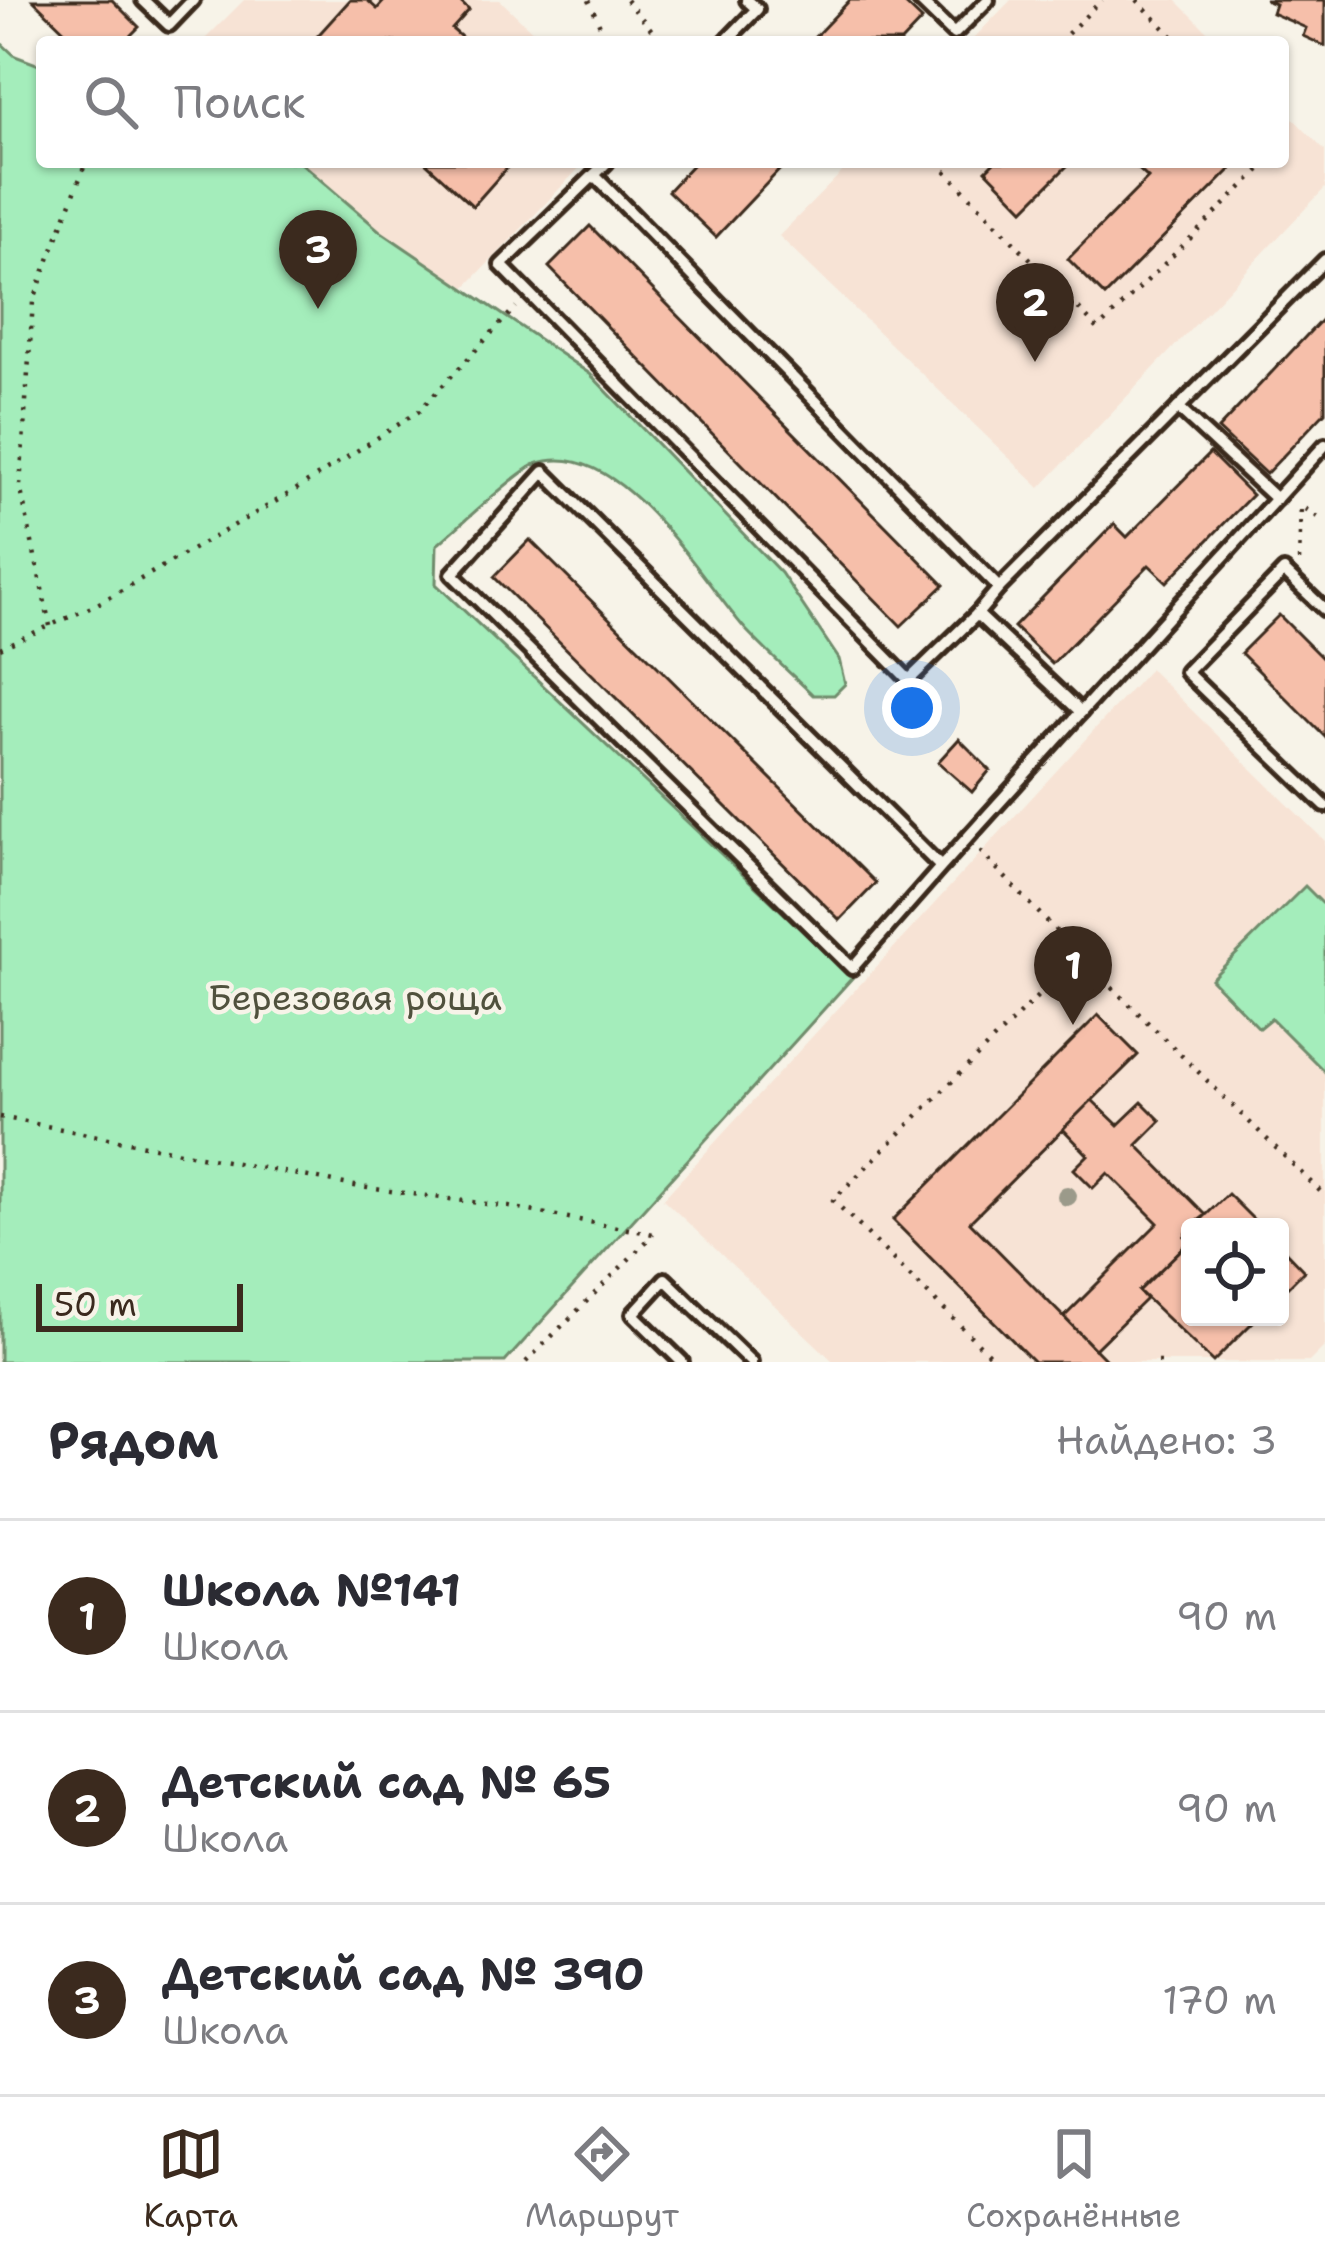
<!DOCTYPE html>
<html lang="ru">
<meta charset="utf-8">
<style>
body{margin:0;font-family:"Shantell Sans",sans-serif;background:#f2f2f3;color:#2b2b33}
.controls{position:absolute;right:36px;bottom:36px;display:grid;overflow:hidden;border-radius:12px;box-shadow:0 3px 9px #0004}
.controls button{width:108px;height:108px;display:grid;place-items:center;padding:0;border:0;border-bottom:3px solid #e1e1e2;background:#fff;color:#2b2b33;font:60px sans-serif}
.scale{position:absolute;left:36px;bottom:30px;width:207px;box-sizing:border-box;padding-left:12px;border:6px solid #3b2a1e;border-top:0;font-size:33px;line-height:42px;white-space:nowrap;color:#3b2a1e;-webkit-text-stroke:9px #f7f3e8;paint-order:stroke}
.you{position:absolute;left:912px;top:708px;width:42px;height:42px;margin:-30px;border:9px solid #fff;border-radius:50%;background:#1a73e8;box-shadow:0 0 0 18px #1a73e833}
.badge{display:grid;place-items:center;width:78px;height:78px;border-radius:50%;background:#3b2a1e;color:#fff;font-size:39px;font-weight:700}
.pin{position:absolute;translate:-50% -99px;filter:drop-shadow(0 3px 6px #0008)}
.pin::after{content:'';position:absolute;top:63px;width:42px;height:36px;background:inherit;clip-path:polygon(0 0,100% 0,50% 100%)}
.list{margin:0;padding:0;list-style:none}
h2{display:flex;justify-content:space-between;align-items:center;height:156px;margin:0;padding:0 48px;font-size:51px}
h2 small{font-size:39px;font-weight:400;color:#7c7c81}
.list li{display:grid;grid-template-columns:78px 1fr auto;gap:36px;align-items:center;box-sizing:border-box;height:192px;padding:0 48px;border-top:3px solid #e1e1e2}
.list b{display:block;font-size:45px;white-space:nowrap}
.list p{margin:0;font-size:39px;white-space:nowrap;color:#7c7c81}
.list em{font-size:39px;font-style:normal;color:#7c7c81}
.icon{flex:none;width:66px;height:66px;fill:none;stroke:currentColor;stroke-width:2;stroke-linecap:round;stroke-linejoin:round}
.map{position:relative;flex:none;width:1325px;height:1362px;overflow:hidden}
.search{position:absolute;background:#fff;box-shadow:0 3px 9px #0004;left:36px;right:36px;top:36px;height:132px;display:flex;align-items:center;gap:30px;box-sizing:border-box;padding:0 42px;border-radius:12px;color:#7c7c81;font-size:45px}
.sheet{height:732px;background:#fff}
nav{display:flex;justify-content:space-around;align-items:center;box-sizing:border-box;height:168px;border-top:3px solid #e1e1e2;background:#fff;font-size:33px;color:#7c7c81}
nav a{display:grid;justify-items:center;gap:6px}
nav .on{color:#3b2a1e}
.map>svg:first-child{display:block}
.built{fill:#f7e3d5;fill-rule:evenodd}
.green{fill:#a4edbb;stroke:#708c6c;stroke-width:3}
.building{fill:#f6bfaa;stroke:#3b2a1e;stroke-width:3}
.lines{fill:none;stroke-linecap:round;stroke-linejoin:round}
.service-casing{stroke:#3b2a1e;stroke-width:20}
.path{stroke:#3b2a1e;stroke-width:4.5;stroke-dasharray:3 9;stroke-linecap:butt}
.service{stroke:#f7f3e8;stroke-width:10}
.tree{fill:#9b9a8a}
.labels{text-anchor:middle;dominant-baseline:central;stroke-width:9;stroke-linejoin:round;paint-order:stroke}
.park-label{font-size:36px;fill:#50513d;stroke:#f7f3e8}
</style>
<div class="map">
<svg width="1325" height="1362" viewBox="0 0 1325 1362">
<rect width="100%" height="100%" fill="#f7f3e8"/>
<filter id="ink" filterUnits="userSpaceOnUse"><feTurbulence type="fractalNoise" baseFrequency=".00833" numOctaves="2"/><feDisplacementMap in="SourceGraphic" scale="24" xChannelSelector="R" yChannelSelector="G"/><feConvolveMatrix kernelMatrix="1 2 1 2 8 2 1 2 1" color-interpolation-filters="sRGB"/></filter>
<g filter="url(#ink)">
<g class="built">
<polygon points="244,0 500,0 544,42 202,42"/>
<polygon points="1011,0 1176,0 1218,42 970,42"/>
<polygon points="1283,108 1325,151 1325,188 1040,488 779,236 852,162 1283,162"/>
<polygon points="83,162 585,162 324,435"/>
<path d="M 1150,669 L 1325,841 L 1325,1346 L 1309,1362 L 834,1362 L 663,1199 ZM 1190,1227 L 1280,1227 L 1280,1317 L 1190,1317 Z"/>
</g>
<g class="green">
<path d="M 0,42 L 15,56 L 42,66 L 42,162 L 300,162 L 380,231 L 590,374 L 781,573 L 839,659 L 845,684 L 834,695 L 813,695 C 791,674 768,653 747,631 C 702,582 620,434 536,464 C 519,470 455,530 437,545 L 436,584 L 852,978 L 505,1362 L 0,1362 Z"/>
<polygon points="1305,886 1325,906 1325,1072 1271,1018 1259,1028 1211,979"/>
</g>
<g class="building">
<polygon points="33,0 112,0 139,27 124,42 76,42"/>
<polygon points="350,0 367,0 377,9 385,0 458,0 469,10 452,29 467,42 312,42"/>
<polygon points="850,0 901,0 922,20 901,42 810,42"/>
<polygon points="1265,0 1325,0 1325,46 1303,36 1306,28 1272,13 1275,4"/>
<polygon points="425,162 512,162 473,206"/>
<polygon points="695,162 787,162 716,237 668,191"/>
<polygon points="994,162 1071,162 1024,209 986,170"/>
<polygon points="1131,162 1238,162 1105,296 1068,259 1148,178"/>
<polygon points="590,226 944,585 901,626 549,267"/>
<polygon points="1325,316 1325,412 1266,474 1218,429"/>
<polygon points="1210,453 1252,495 1167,582 1149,565 1052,664 1014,627 1114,524 1127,537"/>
<polygon points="530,540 876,883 840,920 494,577"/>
<polygon points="1279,615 1325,661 1325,737 1241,653"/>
<polygon points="959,739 990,770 972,792 938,762"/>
<polygon points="1098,1015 1138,1055 970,1222 1108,1362 1034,1362 893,1220"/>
<polygon points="1092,1100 1118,1125 1142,1102 1161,1121 1137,1145 1206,1215 1190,1227 1185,1236 1190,1241 1139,1291 1146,1299 1095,1349 1064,1317 1158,1223 1108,1173 1093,1188 1074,1169 1088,1155 1063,1129"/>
<polygon points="1228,1194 1261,1227 1194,1227 1206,1215"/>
<polygon points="1190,1231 1190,1317 1258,1317 1213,1362 1139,1291 1190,1241 1185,1236"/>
<polygon points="1280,1246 1304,1271 1280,1295"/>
</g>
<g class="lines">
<g class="service-casing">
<g id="service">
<polyline points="143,0 169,25 193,0"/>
<polyline points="919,0 954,34 988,0"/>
<polyline points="725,42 757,9 747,0"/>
<polyline points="607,162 594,175 999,588 1325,260"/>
<polyline points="594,175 501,265 909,680 977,614"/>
<polyline points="1178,408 1276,499"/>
<polyline points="1325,610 1284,571 1186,672 1325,806"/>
<polyline points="1081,712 1325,445"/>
<polyline points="941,867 852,968 452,574 544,472 941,867 1081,712 977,614 999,588"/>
<polyline points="682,1362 633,1314 665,1279 751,1362"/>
</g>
</g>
<g class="path">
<polyline points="589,0 607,42"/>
<polyline points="626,0 662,42"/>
<polyline points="1137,0 1178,42"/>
<polyline points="1059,42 1102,0"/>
<polyline points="937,162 1098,329 1268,162"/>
<polyline points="1299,561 1301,506 1321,519 1325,516"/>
<polyline points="50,626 20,486 33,302 86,162"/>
<polyline points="0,648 94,606 292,492 418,412 516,307"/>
<polyline points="980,851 1079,955"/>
<polyline points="0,1117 360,1187 509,1207 654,1234"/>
<polyline points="526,1362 654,1234"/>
<polyline points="997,1362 833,1200 1079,955 1325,1196"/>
<polyline points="1158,1362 1163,1362"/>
</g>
<use href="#service" class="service"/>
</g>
<circle class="tree" cx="1067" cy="1196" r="10"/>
</g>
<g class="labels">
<g class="park-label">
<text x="355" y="997">Березовая роща</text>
</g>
</g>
</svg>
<div class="controls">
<button><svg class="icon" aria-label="locate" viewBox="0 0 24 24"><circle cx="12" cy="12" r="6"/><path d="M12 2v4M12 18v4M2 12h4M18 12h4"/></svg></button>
</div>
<div class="scale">50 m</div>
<div class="you"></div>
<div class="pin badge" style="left:1073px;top:1025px">1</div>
<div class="pin badge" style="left:1035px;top:362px">2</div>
<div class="pin badge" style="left:318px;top:309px">3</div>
<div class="search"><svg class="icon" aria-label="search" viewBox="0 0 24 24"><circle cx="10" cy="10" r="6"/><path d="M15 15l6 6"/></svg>Поиск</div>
</div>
<section class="sheet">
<h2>Рядом<small>Найдено: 3</small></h2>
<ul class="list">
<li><span class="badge">1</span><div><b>Школа №141</b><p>Школа</p></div><em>90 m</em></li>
<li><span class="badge">2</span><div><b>Детский сад № 65</b><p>Школа</p></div><em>90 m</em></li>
<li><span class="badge">3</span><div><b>Детский сад № 390</b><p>Школа</p></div><em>170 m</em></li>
</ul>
</section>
<nav>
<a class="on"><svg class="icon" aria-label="map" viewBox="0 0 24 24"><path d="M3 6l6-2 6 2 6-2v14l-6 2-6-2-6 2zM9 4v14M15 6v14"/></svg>Карта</a>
<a><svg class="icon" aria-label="directions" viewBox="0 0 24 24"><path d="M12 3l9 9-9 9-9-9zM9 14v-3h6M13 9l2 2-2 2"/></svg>Маршрут</a>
<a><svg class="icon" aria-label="saved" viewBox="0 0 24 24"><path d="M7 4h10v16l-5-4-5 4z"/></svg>Сохранённые</a>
</nav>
